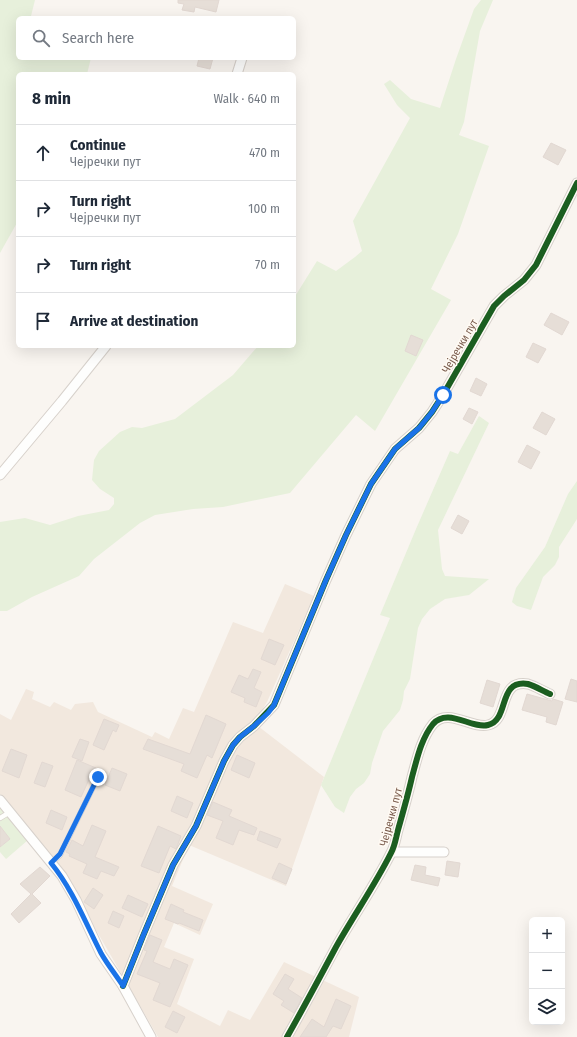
<!DOCTYPE html>
<meta charset="utf-8">
<style>
body{margin:0;font-family:"Fira Sans Condensed",sans-serif;background:#f6f6f7;color:#1f2937}
.controls{position:absolute;right:12px;bottom:12px;display:grid;overflow:hidden;border-radius:6px;box-shadow:0 4px 16px #0002}
.controls button{width:36px;height:36px;display:grid;place-items:center;padding:0;border:0;border-bottom:1px solid #e0e1e3;background:#fff;color:#1f2937;font:20px sans-serif}
.stop{position:absolute;width:12px;height:12px;margin:-9px;border:3px solid #1a73e8;border-radius:50%;background:#fff}
.stop.end{background:#1a73e8;border-color:#fff;box-shadow:0 1px 4px #0008}
.list{margin:0;padding:0;list-style:none}
h2{display:flex;justify-content:space-between;align-items:center;height:52px;margin:0;padding:0 16px;font-size:17px}
h2 small{font-size:13px;font-weight:400;color:#747a83}
.list li{display:grid;grid-template-columns:26px 1fr auto;gap:12px;align-items:center;box-sizing:border-box;height:56px;padding:0 16px;border-top:1px solid #e0e1e3}
.list b{display:block;font-size:15px;white-space:nowrap}
.list p{margin:0;font-size:13px;white-space:nowrap;color:#747a83}
.list em{font-size:13px;font-style:normal;color:#747a83}
.icon{flex:none;width:22px;height:22px;fill:none;stroke:currentColor;stroke-width:2;stroke-linecap:round;stroke-linejoin:round}
.map{position:relative;flex:none;width:577px;height:1037px;overflow:hidden}
.search{position:absolute;background:#fff;box-shadow:0 4px 16px #0002;left:16px;top:16px;width:280px;height:44px;display:flex;align-items:center;gap:10px;box-sizing:border-box;padding:0 14px;border-radius:6px;color:#747a83;font-size:15px}
.panel{position:absolute;background:#fff;box-shadow:0 4px 16px #0002;left:16px;top:72px;width:280px;height:276px;border-radius:6px}
.map>svg:first-child{display:block}
.residential{fill:#f2e8de}
.green{fill:#e7f0db}
.building{fill:#e6ded7;stroke:#e2d8d2}
.lines{fill:none;stroke-linecap:round;stroke-linejoin:round}
.lane-casing{stroke:#d7d1cb;stroke-width:6}
.street-casing{stroke:#d7d1cb;stroke-width:11}
.lane{stroke:#fefefd;stroke-width:4.5}
.street{stroke:#fefefd;stroke-width:9}
.cycleway-casing{stroke:#fffaf3;stroke-width:8}
.cycleway{stroke:#1b5e20;stroke-width:6}
.route{stroke:#1a73e8;stroke-width:5}
.labels{text-anchor:middle;dominant-baseline:central;stroke-width:3;stroke-linejoin:round;paint-order:stroke}
.street-label{font-size:11px;fill:#7a5c4d;stroke:#fffaf3}
</style>
<div class="map">
<svg width="577" height="1037" viewBox="0 0 577 1037">
<rect width="100%" height="100%" fill="#f9f5f0"/>
<polygon class="residential" points="285,584 314,596 267,702 254,723 324,777 286,886 189,845 172,886 213,904 200,935 174,923 164,947 194,959 177,1004 220,1026 228,1010 250,1020 284,962 359,997 349,1037 158,1037 63,873 0,794 0,714 11,720 26,689 34,692 32,699 50,707 54,702 71,710 75,704 93,702 98,712 152,737 155,732 169,739 183,708 194,712 233,622 263,633"/>
<g class="green">
<polygon points="0,0 35,0 31,16 36,18 18,18 18,58 91,58 87,74 18,74 18,221 0,253"/>
<polygon points="481,0 493,0 480,31 464,122 459,135 489,146 458,234 431,289 451,300 375,431 356,415 290,493 223,507 193,509 155,515 140,523 94,559 79,576 32,597 7,611 0,611 0,522 25,518 50,525 78,516 109,510 114,504 114,498 100,489 92,480 94,460 99,451 120,432 132,427 142,428 175,419 233,375 258,346 294,346 294,298 317,261 336,271 355,257 362,251 353,221 410,118 397,105 384,84 390,80 411,99 440,108 456,59 474,9"/>
<polygon points="479,416 489,423 438,530 442,569 445,576 489,579 469,595 445,599 430,609 422,619 418,628 410,679 404,691 403,700 400,710 383,731 372,763 370,774 364,783 356,789 350,797 344,813 335,807 321,785 390,618 380,615 416,529 450,451 458,454"/>
<polygon points="577,481 577,519 559,547 559,557 555,565 543,577 531,610 517,606 512,602 516,588 545,547 568,494"/>
<polygon points="0,805 28,840 6,859 0,852 0,847 10,839 0,826"/>
</g>
<g class="building">
<polygon points="178,0 219,0 216,12 195,7 194,12 182,10 184,4 178,3"/>
<polygon points="199,58 213,58 210,69 197,66"/>
<polygon points="551,143 566,150 558,165 543,157"/>
<polygon points="551,313 569,322 562,335 544,325"/>
<polygon points="411,335 423,340 416,356 405,351"/>
<polygon points="533,343 546,349 538,363 526,357"/>
<polygon points="476,378 487,384 481,396 470,391"/>
<polygon points="469,408 478,412 472,424 463,419"/>
<polygon points="542,412 555,419 546,435 533,428"/>
<polygon points="527,445 540,452 531,469 518,462"/>
<polygon points="458,515 469,521 462,534 451,528"/>
<polygon points="269,639 284,645 275,665 261,659"/>
<polygon points="253,669 261,672 254,688 262,692 256,707 244,702 245,698 231,692 239,675 248,679"/>
<polygon points="571,679 577,681 577,702 565,699"/>
<polygon points="487,680 500,684 493,707 480,703"/>
<polygon points="527,694 552,701 553,699 563,702 556,725 546,722 547,717 522,710"/>
<polygon points="206,715 226,724 212,758 207,755 197,778 181,771 184,764 143,749 148,739 190,754"/>
<polygon points="104,719 119,725 116,732 113,730 104,750 93,745"/>
<polygon points="80,739 89,742 82,761 72,757"/>
<polygon points="11,749 27,755 19,778 2,771"/>
<polygon points="237,755 255,763 249,778 231,770"/>
<polygon points="77,760 96,768 93,776 91,775 81,797 65,790"/>
<polygon points="42,762 53,766 45,787 34,783"/>
<polygon points="112,768 127,774 120,791 105,785"/>
<polygon points="177,796 193,803 187,818 171,811"/>
<polygon points="213,802 232,810 229,816 257,828 254,835 239,830 233,845 216,838 223,821 207,815"/>
<polygon points="51,810 67,817 62,830 46,823"/>
<polygon points="92,825 106,831 95,857 119,867 114,876 101,871 97,879 83,873 87,864 69,856 70,854 66,852 72,840 83,846"/>
<polygon points="0,826 10,839 0,847"/>
<polygon points="158,826 181,836 176,849 170,846 159,873 141,866"/>
<polygon points="260,831 281,839 277,848 257,840"/>
<polygon points="447,861 460,863 458,877 445,875"/>
<polygon points="279,863 292,869 286,884 272,878"/>
<polygon points="415,865 426,867 425,875 440,878 438,886 411,880"/>
<polygon points="40,867 50,876 32,894 41,903 19,923 11,914 31,894 20,884"/>
<polygon points="93,888 103,895 94,909 84,902"/>
<polygon points="128,895 148,904 142,917 122,908"/>
<polygon points="171,904 184,910 183,912 203,920 199,931 179,923 178,924 165,919"/>
<polygon points="113,911 124,916 119,928 108,923"/>
<polygon points="150,935 162,940 153,962 170,969 174,959 188,965 170,1007 153,1000 160,983 137,974 147,951 144,950"/>
<polygon points="285,974 294,979 288,989 302,998 294,1013 281,1005 284,1001 273,994"/>
<polygon points="336,999 351,1006 341,1029 333,1026 326,1037 300,1037 312,1019 324,1027"/>
<polygon points="173,1011 185,1017 177,1033 165,1027"/>
</g>
<g class="lines">
<g class="lane-casing">
<g id="lane">
<polyline points="0,818 10,812"/>
<polyline points="51,863 60,855 98,777"/>
</g>
</g>
<g class="street-casing">
<g id="street">
<polyline points="237,74 242,58"/>
<polyline points="0,475 62,401 106,346"/>
<polyline points="0,800 62,876 76,900 101,954 123,986 151,1037"/>
<polyline points="392,852 444,852"/>
<polyline points="123,986 143,936 173,865 196,826 224,761 233,745 240,737 254,726 274,705 326,580 346,535 371,484 395,449 419,428 432,412 443,395 494,306 504,296 524,280 536,265 577,183"/>
<path d="M 287,1037 C 304,1007 320,977 336,947 C 354,915 375,885 391,853 C 395,846 396,837 398,830 C 403,812 408,795 412,777 C 417,759 421,739 433,724 C 448,707 471,729 488,725 C 510,720 497,679 528,684 C 535,686 543,691 550,694"/>
</g>
</g>
<use href="#lane" class="lane"/>
<use href="#street" class="street"/>
<g class="cycleway-casing">
<g id="cycleway">
<polyline points="123,986 143,936 173,865 196,826 224,761 233,745 240,737 254,726 274,705 326,580 346,535 371,484 395,449 419,428 432,412 443,395 494,306 504,296 524,280 536,265 577,183"/>
<path d="M 287,1037 C 304,1007 320,977 336,947 C 354,915 375,885 391,853 C 395,846 396,837 398,830 C 403,812 408,795 412,777 C 417,759 421,739 433,724 C 448,707 471,729 488,725 C 510,720 497,679 528,684 C 535,686 543,691 550,694"/>
</g>
</g>
<use href="#cycleway" class="cycleway"/>
</g>
<g class="lines">
<path class="route" d="M 98,777 L 60,854 L 51,863 C 73,890 85,922 101,953 C 107,964 116,975 123,986 L 143,936 L 173,865 L 196,826 L 224,761 L 233,745 L 240,737 L 254,726 L 268,713 L 274,705 L 326,580 L 346,535 L 371,484 L 395,449 L 419,428 L 432,412 L 443,395"/>
</g>
<g class="labels">
<g class="street-label">
<text transform="translate(460 346) rotate(-60)">Чејречки пут</text>
<text transform="translate(391 817) rotate(-75)">Чејречки пут</text>
</g>
</g>
</svg>
<div class="controls">
<button>+</button>
<button>−</button>
<button><svg class="icon" aria-label="layers" viewBox="0 0 24 24"><path d="M12 4l9 5-9 5-9-5zM3 14l9 5 9-5"/></svg></button>
</div>
<div class="stop" style="left:443px;top:395px"></div>
<div class="stop end" style="left:98px;top:777px"></div>
<div class="search"><svg class="icon" aria-label="search" viewBox="0 0 24 24"><circle cx="10" cy="10" r="6"/><path d="M15 15l6 6"/></svg>Search here</div>
<section class="panel">
<h2>8 min<small>Walk · 640 m</small></h2>
<ul class="list">
<li><svg class="icon" aria-label="ahead" viewBox="0 0 24 24"><path d="M12 20V5M6 11l6-6 6 6"/></svg><div><b>Continue</b><p>Чејречки пут</p></div><em>470 m</em></li>
<li><svg class="icon" aria-label="right" viewBox="0 0 24 24"><path d="M7 20v-9h11M14 6l5 5-5 5"/></svg><div><b>Turn right</b><p>Чејречки пут</p></div><em>100 m</em></li>
<li><svg class="icon" aria-label="right" viewBox="0 0 24 24"><path d="M7 20v-9h11M14 6l5 5-5 5"/></svg><div><b>Turn right</b></div><em>70 m</em></li>
<li><svg class="icon" aria-label="arrive" viewBox="0 0 24 24"><path d="M6 21V4h12l-3 4 3 4H6"/></svg><div><b>Arrive at destination</b></div></li>
</ul>
</section>
</div>
